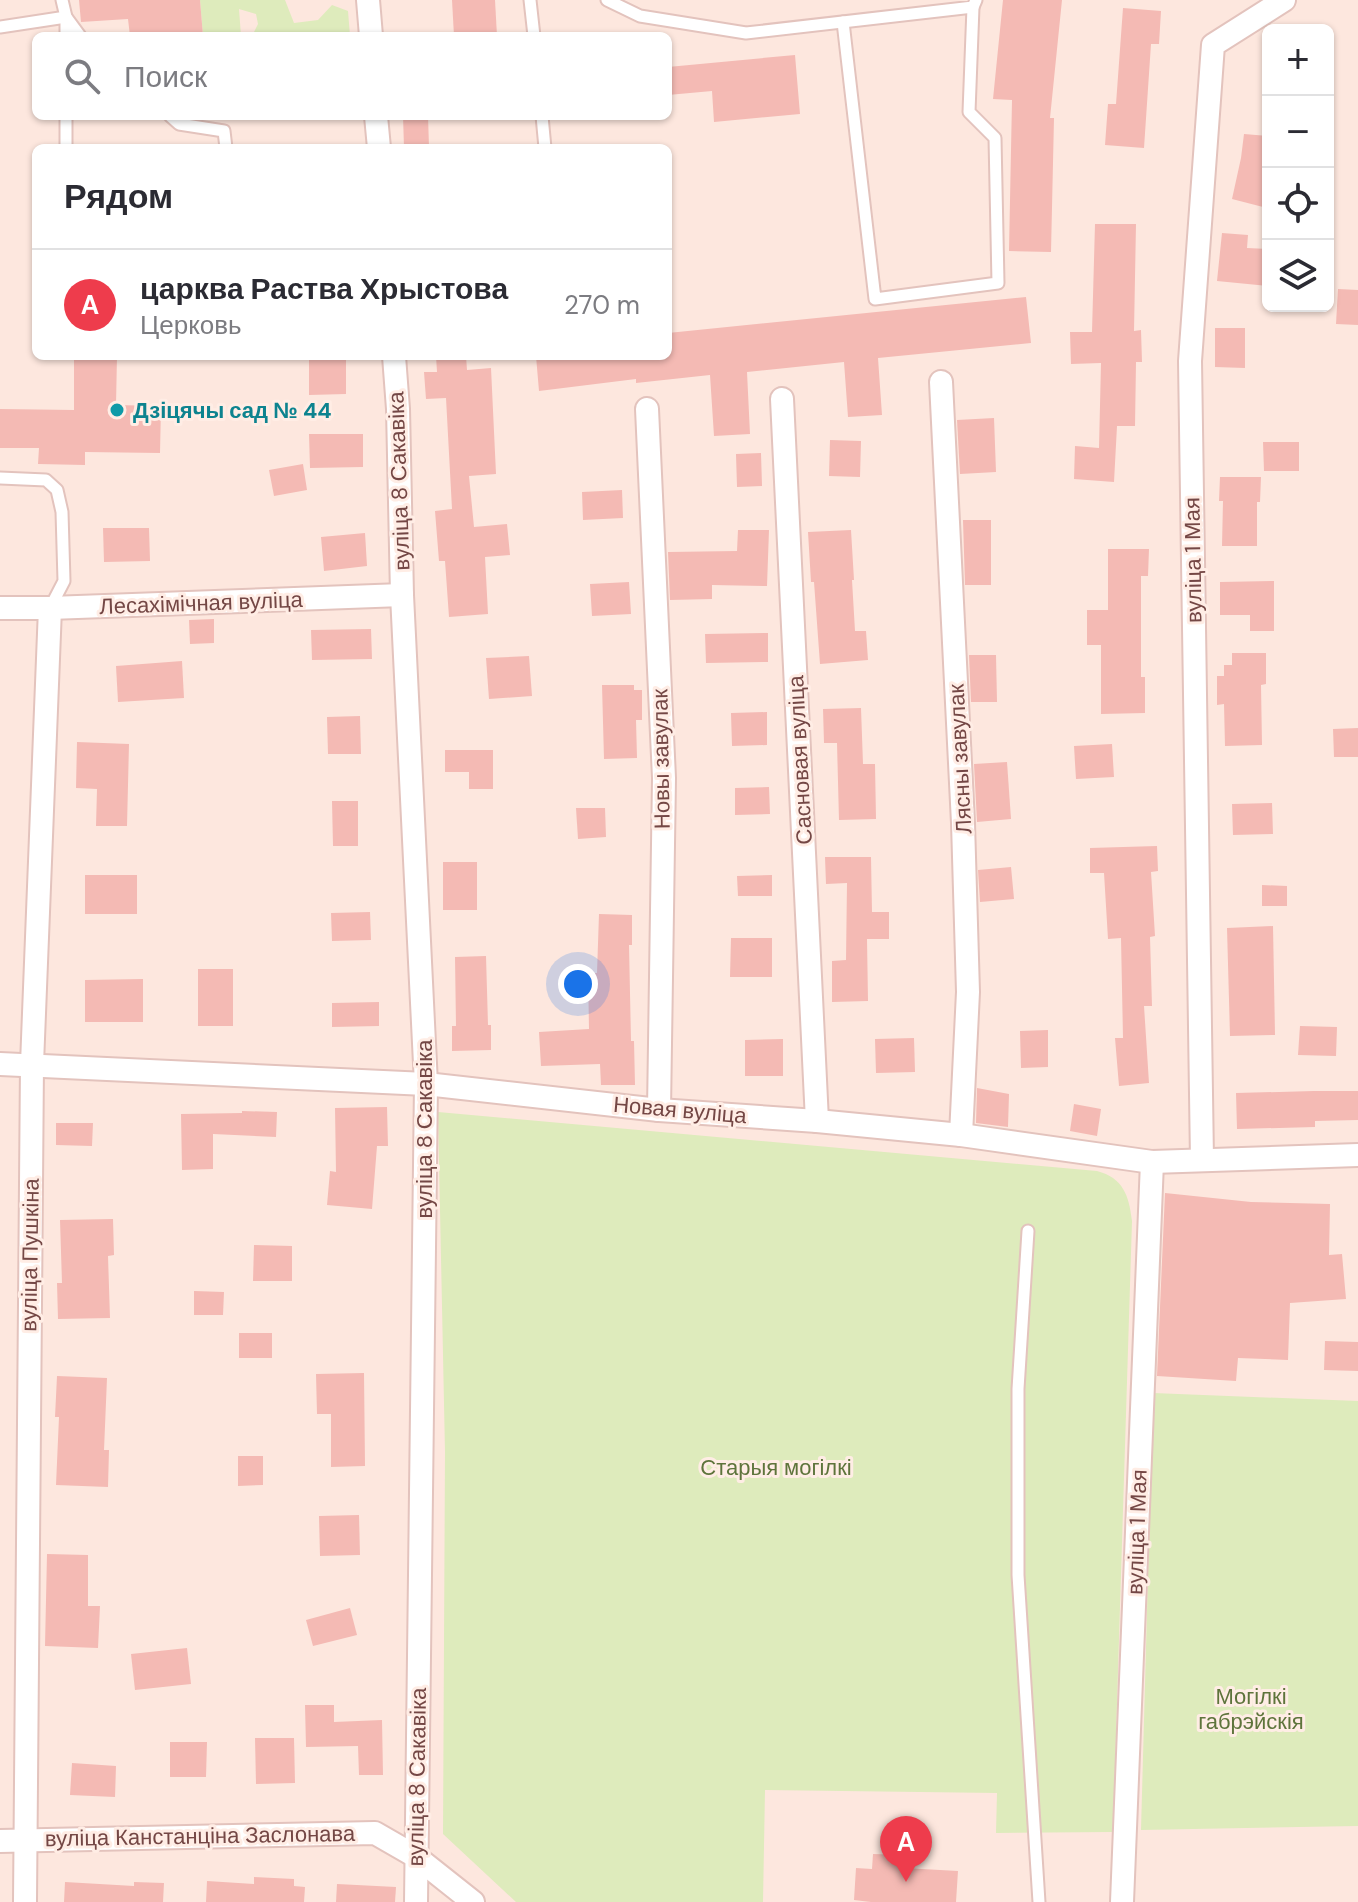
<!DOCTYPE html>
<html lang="ru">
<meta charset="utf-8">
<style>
body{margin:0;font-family:"DM Sans",sans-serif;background:#f2f2f3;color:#2b2b33}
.controls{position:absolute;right:24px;top:24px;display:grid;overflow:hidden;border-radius:12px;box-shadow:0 2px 6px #0004}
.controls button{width:72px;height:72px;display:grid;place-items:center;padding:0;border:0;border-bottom:2px solid #e1e1e2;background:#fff;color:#2b2b33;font:40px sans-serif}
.you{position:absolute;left:578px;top:984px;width:28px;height:28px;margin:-20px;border:6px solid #fff;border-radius:50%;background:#1a73e8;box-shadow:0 0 0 12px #1a73e833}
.badge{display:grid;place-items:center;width:52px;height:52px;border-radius:50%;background:#ee3c4c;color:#fff;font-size:26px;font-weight:700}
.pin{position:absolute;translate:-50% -66px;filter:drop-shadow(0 2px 4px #0008)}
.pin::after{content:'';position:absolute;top:42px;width:28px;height:24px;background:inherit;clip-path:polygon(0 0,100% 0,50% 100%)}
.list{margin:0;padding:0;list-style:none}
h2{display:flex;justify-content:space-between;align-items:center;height:104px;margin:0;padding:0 32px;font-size:34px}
h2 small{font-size:26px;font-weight:400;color:#7c7c81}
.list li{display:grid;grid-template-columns:52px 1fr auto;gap:24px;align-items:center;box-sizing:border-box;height:112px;padding:0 32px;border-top:2px solid #e1e1e2}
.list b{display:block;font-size:30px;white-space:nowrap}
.list p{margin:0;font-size:26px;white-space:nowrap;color:#7c7c81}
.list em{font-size:26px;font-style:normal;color:#7c7c81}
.icon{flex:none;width:44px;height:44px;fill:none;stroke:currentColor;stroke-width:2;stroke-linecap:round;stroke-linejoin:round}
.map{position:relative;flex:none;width:1358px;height:1902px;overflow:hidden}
.search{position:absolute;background:#fff;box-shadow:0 2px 6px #0004;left:32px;top:32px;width:640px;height:88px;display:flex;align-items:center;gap:20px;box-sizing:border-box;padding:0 28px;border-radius:12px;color:#7c7c81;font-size:30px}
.panel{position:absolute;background:#fff;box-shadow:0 2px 6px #0004;left:32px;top:144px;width:640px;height:216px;border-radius:12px}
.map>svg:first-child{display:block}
.green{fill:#deebbc}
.building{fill:#f4bab4}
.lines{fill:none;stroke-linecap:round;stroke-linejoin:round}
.lane-casing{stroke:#e3c3bd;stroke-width:15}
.street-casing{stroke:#e3c3bd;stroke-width:26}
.lane{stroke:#fff;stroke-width:11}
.street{stroke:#fff;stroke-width:22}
.culture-dot{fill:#0f9aa8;stroke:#ffede5;stroke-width:3}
.labels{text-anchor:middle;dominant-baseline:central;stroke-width:6;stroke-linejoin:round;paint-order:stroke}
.culture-label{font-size:22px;font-weight:bold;fill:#0d838f;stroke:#ffede5;text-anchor:start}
.street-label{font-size:22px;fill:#744745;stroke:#ffede5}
.park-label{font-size:22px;fill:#5e743b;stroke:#ffede5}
</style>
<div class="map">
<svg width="1358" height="1902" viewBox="0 0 1358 1902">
<rect width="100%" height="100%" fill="#fde7de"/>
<g class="green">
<polygon points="200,0 285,0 294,23 318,20 332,5 348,11 350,36 252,36 258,24 256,14 239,9 241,36 203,36"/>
<path d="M 438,1112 L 1097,1171 C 1123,1178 1129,1195 1132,1221 L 1113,1832 L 996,1833 L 997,1793 L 765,1790 L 763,1902 L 516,1902 L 443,1834 L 445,1452 Z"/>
<polygon points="1153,1393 1358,1401 1358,1826 1141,1830"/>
</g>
<g class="building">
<polygon points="79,0 200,0 203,36 130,36 128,19 81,22"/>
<polygon points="452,0 495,0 497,36 454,36"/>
<polygon points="1003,0 1062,0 1050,118 1054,118 1051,252 1009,251 1012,100 993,99"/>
<polygon points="1123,8 1161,11 1159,44 1151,44 1144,148 1105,145 1108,104 1116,104"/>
<polygon points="795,55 800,114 714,122 712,91 668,95 668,67"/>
<polygon points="403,116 428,116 429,148 404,148"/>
<polygon points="1244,134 1268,136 1268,183 1263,207 1232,199 1241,158"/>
<polygon points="1095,224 1136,224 1134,331 1141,330 1142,362 1136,362 1135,426 1117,426 1114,482 1074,479 1075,446 1099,448 1101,363 1071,364 1070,332 1092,332"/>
<polygon points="1222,233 1248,235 1247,248 1268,249 1268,286 1217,281"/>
<polygon points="1338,289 1358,290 1358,325 1336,324"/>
<polygon points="1026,297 1031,343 878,358 882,415 848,417 844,362 747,372 750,434 714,436 710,375 636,383 636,379 539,391 536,356 668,356 668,333"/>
<polygon points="1215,328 1245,328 1245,368 1215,367"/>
<polygon points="74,356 117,356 116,405 161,406 160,453 85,452 85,465 38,464 39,448 0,448 0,409 74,410"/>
<polygon points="346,356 346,394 309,395 309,357"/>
<polygon points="436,356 466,356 467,370 491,368 496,474 469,476 474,527 507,524 510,555 485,557 488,614 449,617 445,561 439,561 435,511 452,509 446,398 426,399 424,372 437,372"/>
<polygon points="994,418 996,472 960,474 957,420"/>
<polygon points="309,434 363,434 363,467 310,468"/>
<polygon points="830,440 861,441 860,477 829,476"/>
<polygon points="1263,442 1299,442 1299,471 1264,471"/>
<polygon points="761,453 762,486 737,487 736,454"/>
<polygon points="303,464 307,490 274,496 269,470"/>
<polygon points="1220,477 1261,477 1260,502 1257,502 1257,546 1222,546 1223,501 1219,501"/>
<polygon points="622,490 623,518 583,520 582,492"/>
<polygon points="963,520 991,520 991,585 965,585"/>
<polygon points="103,528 149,528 150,561 104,562"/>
<polygon points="738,530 769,530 767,586 712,585 712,599 670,600 668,552 737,551"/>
<polygon points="851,530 854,580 852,580 855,631 866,631 868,660 820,664 814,582 811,582 808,532"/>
<polygon points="365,533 367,566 324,571 321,537"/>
<polygon points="1108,549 1149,549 1148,576 1141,576 1141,677 1145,677 1145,713 1101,714 1101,645 1087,645 1087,610 1108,610"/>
<polygon points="1274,581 1274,631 1250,631 1250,615 1220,615 1220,582"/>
<polygon points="629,582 631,614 592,616 590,584"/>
<polygon points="214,619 214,643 190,644 189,620"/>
<polygon points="371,629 372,659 312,660 311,630"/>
<polygon points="768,633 768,662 706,663 705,634"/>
<polygon points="1232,653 1266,653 1266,684 1261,685 1262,745 1225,746 1224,704 1217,705 1217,676 1224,676 1224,665 1232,665"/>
<polygon points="969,655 996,655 997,702 971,702"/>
<polygon points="529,656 532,696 489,699 486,658"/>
<polygon points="182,661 184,698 118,702 116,666"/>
<polygon points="602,685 634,685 634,690 642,690 642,720 636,720 637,758 604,759"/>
<polygon points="861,708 863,764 875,764 876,819 839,820 837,743 824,743 823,709"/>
<polygon points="767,712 767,745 732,746 731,713"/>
<polygon points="360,716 361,754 328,754 327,717"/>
<polygon points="1358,728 1358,757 1334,757 1333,729"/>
<polygon points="77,742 129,744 127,826 96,826 97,789 76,788"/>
<polygon points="1112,744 1114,777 1076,779 1074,746"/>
<polygon points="445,750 493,750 493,789 469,789 469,772 445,772"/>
<polygon points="1007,762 1011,819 977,822 974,764"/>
<polygon points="769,787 770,814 735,815 735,788"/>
<polygon points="332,801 358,801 358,846 333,846"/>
<polygon points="1272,803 1273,834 1233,835 1232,804"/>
<polygon points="576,808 605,808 606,837 578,839"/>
<polygon points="1157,846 1158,871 1151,872 1155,936 1150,937 1152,1006 1144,1006 1149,1083 1119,1086 1115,1038 1123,1038 1121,938 1108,939 1104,873 1090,873 1090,848"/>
<polygon points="825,857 871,857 872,912 889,912 889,939 867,939 868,1001 832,1002 832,961 846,960 847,883 826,884"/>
<rect x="443" y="862" width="34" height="48"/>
<polygon points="1011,867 1014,899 980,902 978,870"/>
<rect x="85" y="875" width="52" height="39"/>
<polygon points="772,875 772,896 738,896 737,876"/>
<polygon points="1262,885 1287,886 1287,906 1262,906"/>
<polygon points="370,912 371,940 332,941 331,913"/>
<polygon points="599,914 632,915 632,945 629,945 631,1041 634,1041 635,1085 601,1085 600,1064 541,1066 539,1032 589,1029 588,973 597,973"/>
<polygon points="1273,926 1275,1035 1230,1036 1227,928"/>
<polygon points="731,938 772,938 772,977 730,977"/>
<polygon points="486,956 488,1025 491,1025 491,1050 452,1051 452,1026 456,1026 455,957"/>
<rect x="198" y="969" width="35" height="57"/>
<polygon points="143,979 143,1022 85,1022 85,980"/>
<polygon points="379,1002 379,1026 332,1027 332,1003"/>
<polygon points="1300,1026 1337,1027 1336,1056 1298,1055"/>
<polygon points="1048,1030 1048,1067 1021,1068 1020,1031"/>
<polygon points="914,1038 915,1072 876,1073 875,1039"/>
<polygon points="783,1039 783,1076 745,1076 745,1040"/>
<polygon points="977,1088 1009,1094 1008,1127 976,1123"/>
<polygon points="1314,1091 1358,1091 1358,1120 1315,1121 1315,1127 1237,1129 1236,1093"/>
<polygon points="1074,1104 1101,1109 1097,1136 1070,1131"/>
<polygon points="387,1107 388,1146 377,1146 372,1209 327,1205 330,1171 336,1172 335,1108"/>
<polygon points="242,1111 277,1112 276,1137 213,1134 213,1169 182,1170 181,1114 242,1113"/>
<polygon points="56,1123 93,1123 92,1146 56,1145"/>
<polygon points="1165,1193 1251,1202 1330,1204 1329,1255 1342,1254 1346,1299 1290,1303 1288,1360 1238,1358 1236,1381 1157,1376"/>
<polygon points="113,1219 114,1255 108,1256 110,1318 58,1319 57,1283 62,1283 60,1220"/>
<polygon points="254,1245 292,1246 292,1281 253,1281"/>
<polygon points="194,1291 224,1292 223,1315 194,1315"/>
<rect x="239" y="1333" width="33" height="25"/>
<polygon points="1325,1341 1358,1342 1358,1371 1324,1370"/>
<polygon points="364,1373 365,1466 331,1467 331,1414 317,1414 316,1374"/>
<polygon points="57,1376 107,1378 104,1450 109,1450 108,1487 56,1485 59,1417 55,1417"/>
<polygon points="238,1456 263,1456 263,1485 238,1486"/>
<polygon points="359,1515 360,1555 320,1556 319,1516"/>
<polygon points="47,1554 88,1555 88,1606 100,1606 98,1648 45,1646"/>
<polygon points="350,1608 357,1635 313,1646 306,1620"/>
<polygon points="187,1648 191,1684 135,1690 131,1654"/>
<polygon points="305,1705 334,1705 334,1722 382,1720 383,1775 359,1775 358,1746 306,1747"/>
<polygon points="255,1738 294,1738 295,1783 256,1784"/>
<polygon points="170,1742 207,1742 206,1777 170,1777"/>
<polygon points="72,1763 116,1766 115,1797 70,1795"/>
<polygon points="873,1854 904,1855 904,1868 958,1871 956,1902 871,1902 854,1900 856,1868 872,1869"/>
<polygon points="254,1877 294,1879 294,1886 305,1887 304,1902 206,1902 207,1881 254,1884"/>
<polygon points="65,1882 134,1886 134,1882 164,1883 163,1902 64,1902"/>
<polygon points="337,1884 396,1887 395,1902 336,1902"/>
</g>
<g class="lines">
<g class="lane-casing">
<g id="lane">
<polyline points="62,0 66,17 66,36"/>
<polyline points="530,0 534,36"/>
<polyline points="607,0 640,16 746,33 973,7 976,0"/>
<polyline points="843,22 875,299 998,283 995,138 969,112 973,7"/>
<polyline points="0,27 66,17 80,36"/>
<polyline points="170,116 179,124 224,131 226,148"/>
<polyline points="542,116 545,148"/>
<polyline points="66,148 66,116"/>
<polyline points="0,478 46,480 57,490 62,512 64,581 50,608"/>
<polyline points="1028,1231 1018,1389 1018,1575 1039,1902"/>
</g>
</g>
<g class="street-casing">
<g id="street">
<polyline points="368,0 371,36"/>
<polyline points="376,116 379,148"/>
<polyline points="394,356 398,409 402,595 426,1084 416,1902"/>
<polyline points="941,382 963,823 968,992 961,1135"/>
<polyline points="782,399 817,1121"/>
<polyline points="647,409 664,778 659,1110"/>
<polyline points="0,608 50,608 402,595"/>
<polyline points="0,1064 426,1084 659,1110 817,1121 961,1135 1152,1162 1358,1155"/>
<polyline points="1202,1160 1190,361 1213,45 1284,0"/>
<polyline points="0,1841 375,1833 415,1856 473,1902"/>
<polyline points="25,1902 32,1064 50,608"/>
<polyline points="1122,1902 1152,1162"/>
</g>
</g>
<use href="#lane" class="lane"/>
<use href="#street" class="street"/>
</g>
<circle class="culture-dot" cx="117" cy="410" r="8"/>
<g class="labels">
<g class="culture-label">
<text x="133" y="410">Дзіцячы сад № 44</text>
</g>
<g class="street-label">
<text transform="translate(399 481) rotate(-92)">вуліца 8 Сакавіка</text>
<text transform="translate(1193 560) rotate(-91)">вуліца 1 Мая</text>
<text transform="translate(201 603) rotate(-2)">Лесахімічная вуліца</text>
<text transform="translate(661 759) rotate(-91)">Новы завулак</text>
<text transform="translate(960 759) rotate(-93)">Лясны завулак</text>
<text transform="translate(800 760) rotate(-93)">Сасновая вуліца</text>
<text transform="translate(680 1110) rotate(5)">Новая вуліца</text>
<text transform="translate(424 1129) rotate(-90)">вуліца 8 Сакавіка</text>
<text transform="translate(30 1255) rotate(-89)">вуліца Пушкіна</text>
<text transform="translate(1137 1532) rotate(-88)">вуліца 1 Мая</text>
<text transform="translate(417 1777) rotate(-89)">вуліца 8 Сакавіка</text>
<text transform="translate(200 1836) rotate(-1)">вуліца Канстанціна Заслонава</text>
</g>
<g class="park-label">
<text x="776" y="1467">Старыя могілкі</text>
<text x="1251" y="1696">Могілкі<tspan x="1251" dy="25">габрэйскія</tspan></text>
</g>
</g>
</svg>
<div class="controls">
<button>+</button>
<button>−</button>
<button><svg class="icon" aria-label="locate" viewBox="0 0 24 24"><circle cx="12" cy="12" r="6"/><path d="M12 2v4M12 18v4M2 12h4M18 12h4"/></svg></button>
<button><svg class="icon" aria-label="layers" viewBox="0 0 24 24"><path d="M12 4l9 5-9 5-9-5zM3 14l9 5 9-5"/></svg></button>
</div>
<div class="you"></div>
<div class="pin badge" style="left:906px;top:1882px">A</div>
<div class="search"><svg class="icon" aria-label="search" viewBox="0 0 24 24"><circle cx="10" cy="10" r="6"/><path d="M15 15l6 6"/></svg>Поиск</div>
<section class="panel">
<h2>Рядом<small></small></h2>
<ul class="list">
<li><span class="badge">A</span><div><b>царква Раства Хрыстова</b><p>Церковь</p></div><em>270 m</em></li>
</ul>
</section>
</div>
